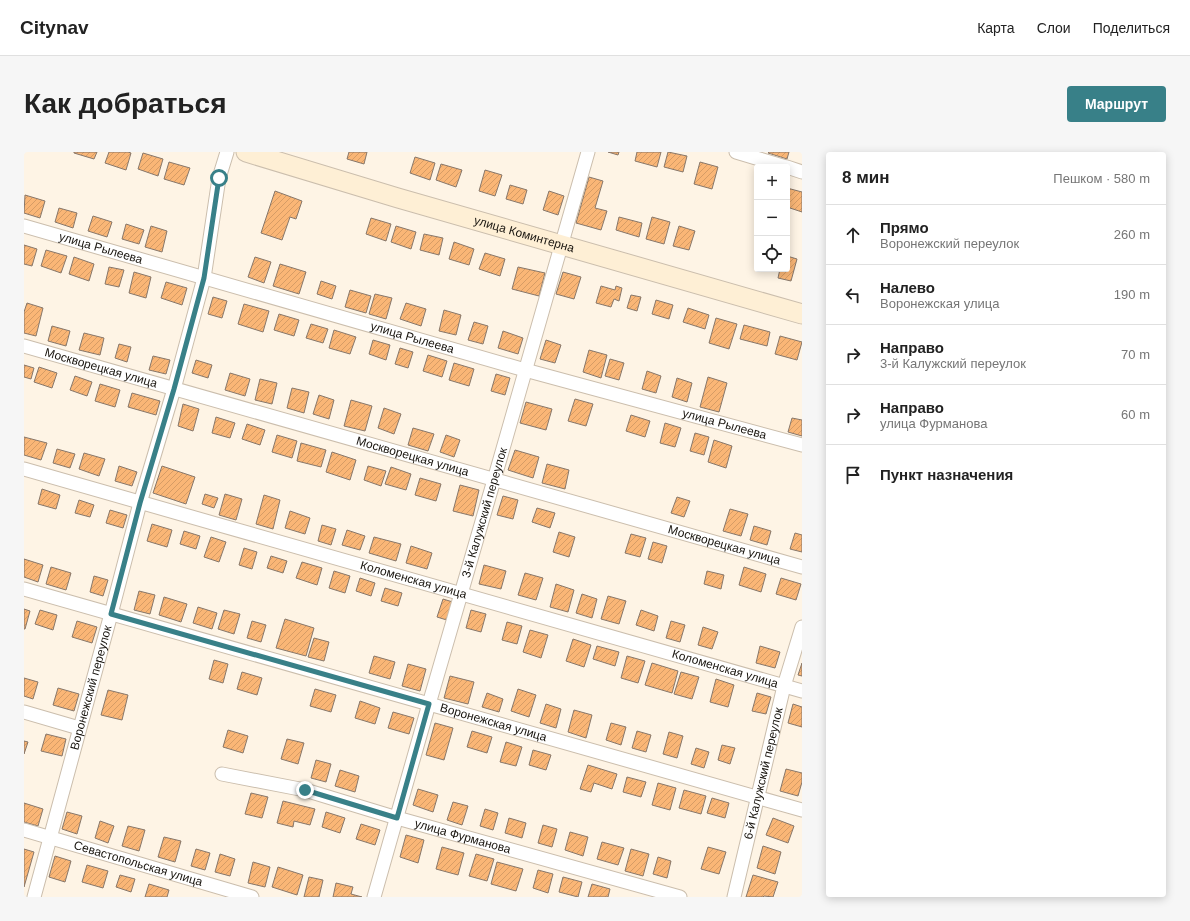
<!DOCTYPE html>
<html lang="ru">
<meta charset="utf-8">
<style>
body{margin:0;font-family:Helvetica,sans-serif;background:#f6f6f6;color:#222}
.controls{position:absolute;right:12px;top:12px;display:grid;overflow:hidden;border-radius:4px;box-shadow:0 2px 10px #0003}
.controls button{width:36px;height:36px;display:grid;place-items:center;padding:0;border:0;border-bottom:1px solid #e0e0e0;background:#fff;color:#222;font:20px sans-serif}
.stop{position:absolute;width:12px;height:12px;margin:-9px;border:3px solid #388088;border-radius:50%;background:#fff}
.stop.end{background:#388088;border-color:#fff;box-shadow:0 1px 4px #0008}
.list{margin:0;padding:0;list-style:none}
h2{display:flex;justify-content:space-between;align-items:center;height:52px;margin:0;padding:0 16px;font-size:17px}
h2 small{font-size:13px;font-weight:400;color:#767676}
.list li{display:grid;grid-template-columns:26px 1fr auto;gap:12px;align-items:center;box-sizing:border-box;height:60px;padding:0 16px;border-top:1px solid #e0e0e0}
.list b{display:block;font-size:15px;white-space:nowrap}
.list p{margin:0;font-size:13px;white-space:nowrap;color:#767676}
.list em{font-size:13px;font-style:normal;color:#767676}
.icon{flex:none;width:22px;height:22px;fill:none;stroke:currentColor;stroke-width:2;stroke-linecap:round;stroke-linejoin:round}
.map{position:relative;flex:none;width:778px;height:745px;overflow:hidden;border-radius:4px}
header{display:flex;align-items:center;gap:24px;box-sizing:border-box;height:56px;padding:0 20px;background:#fff;border-bottom:1px solid #e0e0e0}
header strong{font-size:19px}
nav{display:flex;gap:22px;margin-inline-start:auto;font-size:14px}
.intro{display:flex;align-items:center;justify-content:space-between;box-sizing:border-box;height:96px;padding:0 24px}
h1{margin:0;font-size:28px}
.button{padding:10px 18px;border-radius:4px;background:#388088;color:#fff;font-size:14px;font-weight:700}
main{display:flex;gap:24px;padding:0 24px}
aside{flex:1;background:#fff;border-radius:4px;box-shadow:0 2px 10px #0003}
.map>svg:first-child{display:block}
.building{fill:url(#building-hatch);stroke:#87776a}
.lines{fill:none;stroke-linecap:round;stroke-linejoin:round}
.street-casing{stroke:#cbbead;stroke-width:15}
.secondary-casing{stroke:#cbbead;stroke-width:21}
.street{stroke:#fff;stroke-width:13}
.secondary{stroke:#feefd5;stroke-width:19}
.route{stroke:#388088;stroke-width:5}
.labels{text-anchor:middle;dominant-baseline:central;stroke-width:3.5;stroke-linejoin:round;paint-order:stroke}
.street-label{font-size:12px;fill:#19150f;stroke:#fff}
</style>
<header>
<strong>Citynav</strong>
<nav><a>Карта</a><a>Слои</a><a>Поделиться</a></nav>
</header>
<div class="intro"><h1>Как добраться</h1><a class="button">Маршрут</a></div>
<main>
<div class="map">
<svg width="778" height="745" viewBox="0 0 778 745">
<defs>
<pattern id="building-hatch" width="6" height="6" patternUnits="userSpaceOnUse"><rect width="6" height="6" fill="#fab676"/><path d="M-1 1l2-2M0 6l6-6M5 7l2-2" fill="none" stroke="#d69c65"/></pattern>
</defs>
<rect width="100%" height="100%" fill="#fef4e5"/>
<g class="building">
<polygon points="50,0 73,0 70,7 50,1"/>
<polygon points="85,0 104,0 107,1 102,18 81,11"/>
<polygon points="325,0 343,0 340,12 323,7"/>
<polygon points="584,0 595,0 594,3"/>
<polygon points="613,0 637,0 633,15 611,9"/>
<polygon points="644,0 663,4 659,20 640,15"/>
<polygon points="745,0 765,0 763,7 744,1"/>
<polygon points="119,1 139,7 134,24 114,17"/>
<polygon points="391,5 411,11 406,28 386,21"/>
<polygon points="145,10 166,16 160,33 140,27"/>
<polygon points="676,10 694,15 688,37 670,32"/>
<polygon points="417,12 438,18 432,35 412,28"/>
<polygon points="461,18 478,23 471,44 455,39"/>
<polygon points="565,25 579,29 571,56 583,59 577,78 552,71"/>
<polygon points="486,33 503,38 499,52 482,47"/>
<polygon points="763,36 778,40 778,60 763,55"/>
<polygon points="251,39 278,49 272,67 266,65 258,88 237,81"/>
<polygon points="525,39 540,44 534,63 519,58"/>
<polygon points="1,43 21,49 16,66 0,61"/>
<polygon points="35,56 53,61 49,76 31,70"/>
<polygon points="69,64 88,70 83,85 64,79"/>
<polygon points="595,65 618,71 615,85 592,78"/>
<polygon points="628,65 646,70 640,92 622,87"/>
<polygon points="347,66 367,72 362,89 342,82"/>
<polygon points="102,72 120,78 115,92 98,87"/>
<polygon points="127,74 143,79 138,100 121,95"/>
<polygon points="372,74 392,80 387,97 367,90"/>
<polygon points="655,74 671,79 665,98 649,94"/>
<polygon points="400,82 419,86 415,103 396,98"/>
<polygon points="430,90 450,97 445,113 425,107"/>
<polygon points="0,93 13,97 8,114 0,112"/>
<polygon points="22,98 43,104 37,121 17,114"/>
<polygon points="461,101 481,107 476,124 455,117"/>
<polygon points="763,104 773,107 767,129 754,126 756,117 763,117"/>
<polygon points="50,105 70,112 65,129 45,122"/>
<polygon points="231,105 247,110 240,131 224,125"/>
<polygon points="256,112 282,120 275,142 249,134"/>
<polygon points="85,115 100,118 95,135 81,132"/>
<polygon points="494,115 521,121 515,144 488,137"/>
<polygon points="110,120 127,125 122,146 105,141"/>
<polygon points="539,120 557,125 550,147 532,142"/>
<polygon points="297,129 312,134 308,147 293,142"/>
<polygon points="142,130 163,136 158,153 137,146"/>
<polygon points="577,134 591,138 592,134 598,136 595,149 590,147 587,155 572,151"/>
<polygon points="326,138 347,144 342,161 321,155"/>
<polygon points="351,142 368,146 362,167 345,162"/>
<polygon points="607,143 617,145 613,159 603,156"/>
<polygon points="189,145 203,149 198,166 184,162"/>
<polygon points="632,148 649,153 645,167 628,162"/>
<polygon points="3,151 19,156 12,184 0,181 0,160"/>
<polygon points="382,151 402,157 397,174 376,167"/>
<polygon points="220,152 245,159 239,180 214,172"/>
<polygon points="664,156 685,163 681,177 659,170"/>
<polygon points="420,158 437,163 432,183 415,179"/>
<polygon points="255,162 275,168 270,184 250,178"/>
<polygon points="692,166 713,172 705,197 685,191"/>
<polygon points="450,170 464,174 459,192 444,188"/>
<polygon points="287,172 304,177 299,191 282,186"/>
<polygon points="720,173 746,180 743,194 716,187"/>
<polygon points="28,174 46,179 42,194 24,189"/>
<polygon points="310,178 332,185 326,202 305,196"/>
<polygon points="479,179 499,186 494,202 474,196"/>
<polygon points="60,181 80,186 76,203 55,198"/>
<polygon points="756,184 778,190 773,208 751,202"/>
<polygon points="349,188 366,193 362,208 345,202"/>
<polygon points="522,188 537,193 531,211 516,207"/>
<polygon points="95,192 107,195 103,210 91,206"/>
<polygon points="376,196 389,200 384,216 371,212"/>
<polygon points="565,198 583,203 577,226 559,220"/>
<polygon points="404,203 423,209 418,225 399,219"/>
<polygon points="129,204 146,208 142,222 125,218"/>
<polygon points="586,207 600,211 595,228 581,224"/>
<polygon points="172,208 188,213 184,226 168,221"/>
<polygon points="430,211 450,217 445,234 425,228"/>
<polygon points="0,213 10,216 7,227 0,225"/>
<polygon points="15,215 33,221 28,236 10,230"/>
<polygon points="623,219 637,224 632,241 618,237"/>
<polygon points="206,221 226,227 221,244 201,238"/>
<polygon points="472,222 486,226 481,243 467,239"/>
<polygon points="51,224 68,230 63,244 46,238"/>
<polygon points="684,225 703,231 695,260 676,255"/>
<polygon points="653,226 668,231 663,250 648,245"/>
<polygon points="236,227 253,231 248,252 231,248"/>
<polygon points="76,232 96,238 91,255 71,249"/>
<polygon points="268,236 285,240 280,261 263,256"/>
<polygon points="108,241 136,249 132,263 104,255"/>
<polygon points="295,243 310,248 305,267 289,262"/>
<polygon points="551,247 569,252 562,274 544,269"/>
<polygon points="327,248 348,254 341,279 320,274"/>
<polygon points="502,250 528,257 522,278 496,271"/>
<polygon points="159,252 175,257 169,279 154,274"/>
<polygon points="360,256 377,262 370,282 354,276"/>
<polygon points="607,263 626,269 621,285 602,279"/>
<polygon points="192,265 211,271 206,286 188,281"/>
<polygon points="768,266 778,268 778,284 764,280"/>
<polygon points="641,271 657,276 651,295 636,291"/>
<polygon points="223,272 241,278 236,293 218,287"/>
<polygon points="389,276 410,282 404,299 384,293"/>
<polygon points="671,281 685,285 680,303 666,299"/>
<polygon points="253,283 273,289 268,306 248,300"/>
<polygon points="422,283 436,288 430,305 416,300"/>
<polygon points="0,285 23,291 17,308 0,303"/>
<polygon points="690,288 708,294 702,316 684,310"/>
<polygon points="277,291 302,298 297,315 273,309"/>
<polygon points="33,297 51,302 46,316 29,311"/>
<polygon points="491,298 515,305 509,326 484,318"/>
<polygon points="308,300 332,308 326,328 302,320"/>
<polygon points="60,301 81,307 75,324 55,317"/>
<polygon points="523,312 545,318 541,337 518,331"/>
<polygon points="95,314 113,320 108,334 91,329"/>
<polygon points="138,314 171,325 162,352 129,341"/>
<polygon points="344,314 362,319 357,334 340,328"/>
<polygon points="367,315 387,322 382,338 361,332"/>
<polygon points="396,326 417,332 412,349 391,343"/>
<polygon points="436,333 455,338 449,364 429,359"/>
<polygon points="18,337 36,343 32,357 14,352"/>
<polygon points="181,342 194,346 190,356 178,352"/>
<polygon points="201,342 218,347 212,368 195,363"/>
<polygon points="240,343 256,348 249,377 232,372"/>
<polygon points="479,344 494,348 489,367 473,363"/>
<polygon points="653,345 666,349 660,365 647,361"/>
<polygon points="55,348 70,353 66,365 51,361"/>
<polygon points="513,356 531,361 526,376 508,370"/>
<polygon points="706,357 724,362 717,384 699,379"/>
<polygon points="86,358 103,363 99,376 82,371"/>
<polygon points="266,359 286,366 281,382 261,376"/>
<polygon points="128,372 148,378 143,395 123,389"/>
<polygon points="298,373 312,377 307,393 294,389"/>
<polygon points="730,374 747,379 743,393 726,388"/>
<polygon points="323,378 341,384 336,398 318,393"/>
<polygon points="160,379 176,384 172,397 156,392"/>
<polygon points="535,380 551,385 545,405 529,400"/>
<polygon points="771,381 778,383 778,400 766,397"/>
<polygon points="607,382 622,386 616,405 601,401"/>
<polygon points="187,385 202,390 195,410 180,405"/>
<polygon points="350,385 377,392 372,409 345,401"/>
<polygon points="629,390 643,394 638,411 624,407"/>
<polygon points="387,394 408,401 403,417 382,411"/>
<polygon points="220,396 233,400 228,417 215,413"/>
<polygon points="247,404 263,409 259,421 243,416"/>
<polygon points="0,407 19,413 14,430 0,425"/>
<polygon points="278,410 298,416 293,433 272,426"/>
<polygon points="460,413 482,419 477,437 455,432"/>
<polygon points="27,415 47,421 42,438 22,432"/>
<polygon points="720,415 742,422 737,440 715,433"/>
<polygon points="310,419 326,424 321,441 305,436"/>
<polygon points="683,419 700,423 697,437 680,432"/>
<polygon points="501,421 519,426 512,448 494,443"/>
<polygon points="70,424 84,428 79,444 66,440"/>
<polygon points="336,426 351,431 347,444 332,439"/>
<polygon points="757,426 777,432 772,448 752,442"/>
<polygon points="532,432 550,438 544,460 526,455"/>
<polygon points="361,436 378,441 374,454 357,449"/>
<polygon points="115,439 131,443 126,462 110,458"/>
<polygon points="558,442 573,447 568,466 552,461"/>
<polygon points="584,444 602,449 595,472 577,467"/>
<polygon points="140,445 163,452 157,470 135,463"/>
<polygon points="419,447 432,451 426,469 413,465"/>
<polygon points="174,455 193,461 188,477 169,471"/>
<polygon points="0,457 6,459 1,477 0,477"/>
<polygon points="16,458 33,463 29,478 11,472"/>
<polygon points="200,458 216,462 210,482 194,477"/>
<polygon points="447,458 462,462 457,480 442,476"/>
<polygon points="617,458 634,464 630,479 612,473"/>
<polygon points="261,467 290,476 282,504 252,496"/>
<polygon points="53,469 73,475 68,491 48,485"/>
<polygon points="228,469 242,473 237,490 223,486"/>
<polygon points="647,469 661,473 656,490 642,486"/>
<polygon points="483,470 498,474 493,492 478,488"/>
<polygon points="679,475 694,480 688,497 674,493"/>
<polygon points="506,478 524,483 517,506 499,500"/>
<polygon points="290,486 305,490 300,509 284,505"/>
<polygon points="549,487 567,493 560,515 542,509"/>
<polygon points="573,494 595,500 591,514 569,507"/>
<polygon points="736,494 756,500 751,516 732,511"/>
<polygon points="350,504 371,510 366,527 345,521"/>
<polygon points="603,504 621,509 614,531 597,526"/>
<polygon points="190,508 204,512 199,531 185,527"/>
<polygon points="628,511 654,519 648,541 621,533"/>
<polygon points="778,511 778,524 774,523"/>
<polygon points="384,512 402,517 396,539 378,534"/>
<polygon points="218,520 238,526 233,543 213,537"/>
<polygon points="657,520 675,525 668,547 650,542"/>
<polygon points="426,524 450,530 444,552 420,546"/>
<polygon points="0,526 14,530 9,547 0,544"/>
<polygon points="692,527 710,533 704,555 686,550"/>
<polygon points="34,536 55,542 50,559 29,553"/>
<polygon points="291,537 312,543 307,560 286,554"/>
<polygon points="494,537 512,543 505,565 487,559"/>
<polygon points="84,538 104,543 98,568 77,563"/>
<polygon points="463,541 479,547 475,560 458,555"/>
<polygon points="733,541 747,545 742,562 728,559"/>
<polygon points="336,549 356,556 351,572 331,566"/>
<polygon points="522,552 537,557 532,576 516,571"/>
<polygon points="769,552 778,555 778,575 764,571"/>
<polygon points="550,558 568,563 562,586 544,580"/>
<polygon points="369,560 390,566 385,582 364,576"/>
<polygon points="411,571 429,576 420,608 402,603"/>
<polygon points="587,571 602,575 597,593 582,588"/>
<polygon points="204,578 224,584 219,601 199,595"/>
<polygon points="448,579 468,585 463,601 443,595"/>
<polygon points="613,579 627,583 622,600 608,596"/>
<polygon points="645,580 659,584 653,606 639,602"/>
<polygon points="22,582 42,587 38,604 17,599"/>
<polygon points="263,587 280,591 274,612 257,607"/>
<polygon points="0,589 4,590 0,602"/>
<polygon points="482,590 498,595 492,614 476,610"/>
<polygon points="698,593 711,596 706,612 694,608"/>
<polygon points="672,596 685,600 680,616 667,612"/>
<polygon points="509,598 527,603 522,618 505,613"/>
<polygon points="292,608 307,612 302,630 287,626"/>
<polygon points="564,613 593,622 588,637 570,631 567,640 556,637"/>
<polygon points="762,617 778,621 778,630 774,644 756,639"/>
<polygon points="316,618 335,624 331,640 311,634"/>
<polygon points="603,625 622,630 617,645 599,640"/>
<polygon points="634,631 652,636 646,658 628,653"/>
<polygon points="394,637 414,643 409,660 389,653"/>
<polygon points="660,638 682,644 677,662 655,656"/>
<polygon points="227,641 244,645 238,666 221,662"/>
<polygon points="688,646 705,651 701,666 683,661"/>
<polygon points="259,649 291,657 286,673 270,669 269,675 253,671"/>
<polygon points="429,650 444,654 438,673 423,668"/>
<polygon points="0,651 19,657 14,674 0,670"/>
<polygon points="461,657 474,661 469,678 456,674"/>
<polygon points="43,660 58,664 53,682 38,677"/>
<polygon points="302,660 321,666 316,681 298,675"/>
<polygon points="485,666 502,671 498,686 481,681"/>
<polygon points="749,666 770,674 764,691 742,683"/>
<polygon points="76,669 90,674 84,691 71,686"/>
<polygon points="337,672 356,678 351,693 332,687"/>
<polygon points="519,673 533,677 528,695 514,691"/>
<polygon points="104,674 121,678 115,699 98,694"/>
<polygon points="546,680 564,685 559,704 541,698"/>
<polygon points="382,683 400,688 394,711 376,705"/>
<polygon points="140,685 157,689 151,710 134,705"/>
<polygon points="578,690 600,696 594,713 573,707"/>
<polygon points="739,694 757,700 751,722 733,716"/>
<polygon points="418,695 440,701 434,723 412,717"/>
<polygon points="684,695 702,700 695,722 677,717"/>
<polygon points="0,697 10,700 0,735"/>
<polygon points="172,697 186,701 181,718 167,714"/>
<polygon points="607,697 625,702 619,724 601,719"/>
<polygon points="196,702 211,707 206,724 191,720"/>
<polygon points="452,702 470,707 463,729 445,724"/>
<polygon points="31,704 47,709 41,730 25,725"/>
<polygon points="634,705 647,709 643,726 629,722"/>
<polygon points="229,710 246,715 241,735 224,731"/>
<polygon points="473,710 499,717 492,739 467,732"/>
<polygon points="63,713 84,719 79,736 58,730"/>
<polygon points="254,715 279,723 273,743 248,735"/>
<polygon points="514,718 529,722 524,741 509,736"/>
<polygon points="96,723 111,727 107,740 92,735"/>
<polygon points="729,723 754,730 749,745 740,744 739,745 722,745"/>
<polygon points="285,725 299,728 295,745 280,745"/>
<polygon points="539,725 558,730 554,745 535,740"/>
<polygon points="312,731 329,735 327,742 338,745 309,745"/>
<polygon points="125,732 145,738 143,745 121,745"/>
<polygon points="568,732 586,737 584,745 564,745"/>
</g>
<g class="lines">
<g class="street-casing">
<g id="street">
<polyline points="712,0 762,15"/>
<polyline points="763,15 778,20"/>
<path id="s1" d="M 0,74 L 501,218 L 778,293"/>
<path id="s2" d="M 0,194 L 778,415"/>
<path id="s3" d="M 0,317 C 259,392 519,463 778,539"/>
<path id="s4" d="M 0,437 L 778,658"/>
<polyline points="0,560 55,576"/>
<path id="s5" d="M 198,622 L 281,638 L 373,666 L 656,745"/>
<path id="s6" d="M 0,678 L 228,745"/>
<path id="s7" d="M 10,745 L 87,462 L 116,351 L 150,237 L 180,126 L 195,26 L 203,0"/>
<path id="s8" d="M 350,745 L 405,552 L 470,328 L 564,0"/>
<path id="s9" d="M 710,745 L 760,534 L 778,475"/>
</g>
</g>
<g class="secondary-casing">
<g id="secondary">
<path id="s10" d="M 222,0 L 374,46 L 778,162"/>
</g>
</g>
<use href="#street" class="street"/>
<use href="#secondary" class="secondary"/>
</g>
<g class="lines">
<polyline class="route" points="195,26 180,126 150,237 116,351 87,462 405,552 373,666 281,638"/>
</g>
<g class="labels">
<g class="street-label">
<text stroke="none"><textPath href="#s10" startOffset="290">улица Коминтерна</textPath></text>
<text stroke="none"><textPath href="#s1" startOffset="80">улица Рылеева</textPath></text>
<text stroke="none"><textPath href="#s1" startOffset="404">улица Рылеева</textPath></text>
<text stroke="none"><textPath href="#s2" startOffset="80">Москворецкая улица</textPath></text>
<text stroke="none"><textPath href="#s1" startOffset="728">улица Рылеева</textPath></text>
<text stroke="none"><textPath href="#s2" startOffset="404">Москворецкая улица</textPath></text>
<text stroke="none"><textPath href="#s8" startOffset="400">3-й Калужский переулок</textPath></text>
<text stroke="none"><textPath href="#s2" startOffset="728">Москворецкая улица</textPath></text>
<text stroke="none"><textPath href="#s3" startOffset="405">Коломенская улица</textPath></text>
<text stroke="none"><textPath href="#s3" startOffset="729">Коломенская улица</textPath></text>
<text stroke="none"><textPath href="#s7" startOffset="217">Воронежский переулок</textPath></text>
<text stroke="none"><textPath href="#s4" startOffset="488">Воронежская улица</textPath></text>
<text stroke="none"><textPath href="#s9" startOffset="127">6-й Калужский переулок</textPath></text>
<text stroke="none"><textPath href="#s5" startOffset="249">улица Фурманова</textPath></text>
<text stroke="none"><textPath href="#s6" startOffset="119">Севастопольская улица</textPath></text>
</g>
</g>
</svg>
<div class="controls">
<button>+</button>
<button>−</button>
<button><svg class="icon" aria-label="locate" viewBox="0 0 24 24"><circle cx="12" cy="12" r="6"/><path d="M12 2v4M12 18v4M2 12h4M18 12h4"/></svg></button>
</div>
<div class="stop" style="left:195px;top:26px"></div>
<div class="stop end" style="left:281px;top:638px"></div>
</div>
<aside>
<h2>8 мин<small>Пешком · 580 m</small></h2>
<ul class="list">
<li><svg class="icon" aria-label="ahead" viewBox="0 0 24 24"><path d="M12 20V5M6 11l6-6 6 6"/></svg><div><b>Прямо</b><p>Воронежский переулок</p></div><em>260 m</em></li>
<li><svg class="icon" aria-label="left" viewBox="0 0 24 24"><path d="M17 20v-9H6M10 6l-5 5 5 5"/></svg><div><b>Налево</b><p>Воронежская улица</p></div><em>190 m</em></li>
<li><svg class="icon" aria-label="right" viewBox="0 0 24 24"><path d="M7 20v-9h11M14 6l5 5-5 5"/></svg><div><b>Направо</b><p>3-й Калужский переулок</p></div><em>70 m</em></li>
<li><svg class="icon" aria-label="right" viewBox="0 0 24 24"><path d="M7 20v-9h11M14 6l5 5-5 5"/></svg><div><b>Направо</b><p>улица Фурманова</p></div><em>60 m</em></li>
<li><svg class="icon" aria-label="arrive" viewBox="0 0 24 24"><path d="M6 21V4h12l-3 4 3 4H6"/></svg><div><b>Пункт назначения</b></div></li>
</ul>
</aside>
</main>
